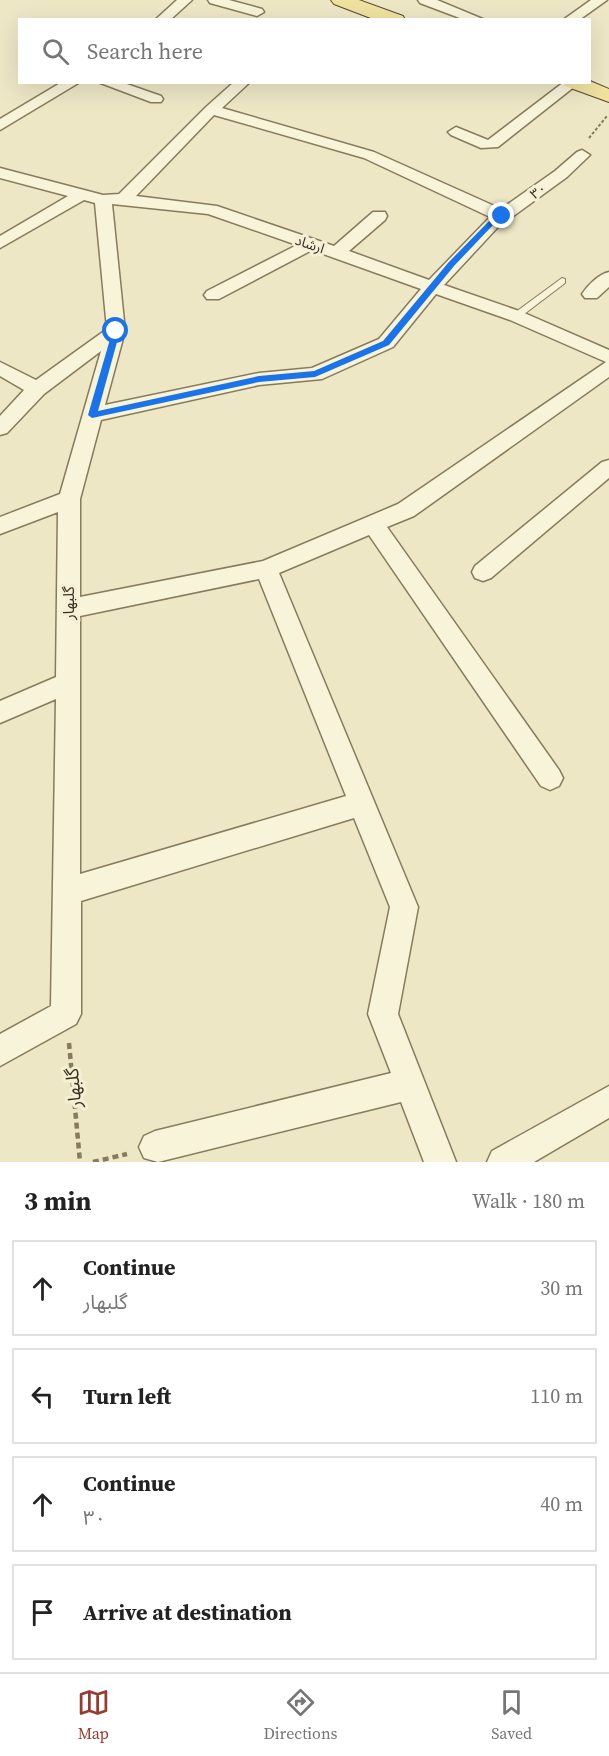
<!DOCTYPE html>
<meta charset="utf-8">
<style>
body{margin:0;font-family:"Source Serif 4","Noto Sans Arabic",serif;background:#f2f2f2;color:#222}
.stop{position:absolute;width:18px;height:18px;margin:-14px;border:4px solid #1a73e8;border-radius:50%;background:#fff}
.stop.end{background:#1a73e8;border-color:#fff;box-shadow:0 2px 6px #0008}
.list{margin:0;padding:0;list-style:none}
h2{display:flex;justify-content:space-between;align-items:center;height:78px;margin:0;padding:0 24px;font-size:26px}
h2 small{font-size:20px;font-weight:400;color:#767676}
.list li{display:grid;grid-template-columns:39px 1fr auto;gap:18px;align-items:center;box-sizing:border-box;height:96px;margin:0 12px 12px;padding:0 12px;border:2px solid #e0e0e0;border-radius:0px}
.list b{display:block;font-size:22px;white-space:nowrap}
.list p{margin:0;font-size:20px;white-space:nowrap;color:#767676}
.list em{font-size:20px;font-style:normal;color:#767676}
.icon{flex:none;width:33px;height:33px;fill:none;stroke:currentColor;stroke-width:2;stroke-linecap:round;stroke-linejoin:round}
.map{position:relative;flex:none;width:609px;height:1162px;overflow:hidden}
.search{position:absolute;background:#fff;box-shadow:0 6px 24px #0002;left:18px;right:18px;top:18px;height:66px;display:flex;align-items:center;gap:15px;box-sizing:border-box;padding:0 21px;border-radius:0px;color:#767676;font-size:22px}
.sheet{height:510px;background:#fff}
nav{display:flex;justify-content:space-around;align-items:center;box-sizing:border-box;height:84px;border-top:2px solid #e0e0e0;background:#fff;font-size:16px;color:#767676}
nav a{display:grid;justify-items:center;gap:3px}
nav .on{color:#963c2d}
.map>svg:first-child{display:block}
.lines{fill:none;stroke-linecap:round;stroke-linejoin:round}
.service-casing{stroke:#887a5c;stroke-width:2}
.minor-casing{stroke:#887a5c;stroke-width:3}
.primary-casing{stroke:#564730;stroke-width:2}
.path-far1{stroke:#887a5c;stroke-width:2;stroke-dasharray:3 2;stroke-linecap:butt}
.path{stroke:#887a5c;stroke-width:4.5;stroke-dasharray:6 4;stroke-linecap:butt}
.service{fill:#f8f4d9;fill-rule:evenodd}
.minor{fill:#f8f4d9;fill-rule:evenodd}
.primary{fill:#efe29f;fill-rule:evenodd}
.route{fill:#1a73e8}
.labels{text-anchor:middle;dominant-baseline:central;stroke-width:6;stroke-linejoin:round;paint-order:stroke}
.far-street-label{font-size:14px;fill:#392f1f;stroke:#f5f0d5}
.street-label{font-size:15px;fill:#392f1f;stroke:#f5f0d5}
.near-street-label{font-size:18px;fill:#392f1f;stroke:#f5f0d5}
</style>
<div class="map">
<svg width="609" height="1162" viewBox="0 0 609 1162">
<rect width="100%" height="100%" fill="#ede7c6"/>
<g class="lines">
<g class="service-casing">
<polygon id="service" points="562,278 565,279 565,283 519,318 513,318 513,314"/>
</g>
<g class="minor-casing">
<g id="minor">
<polygon points="177,0 192,0 170,20 155,20"/>
<polygon points="208,0 229,0 262,9 264,12 257,16 210,3"/>
<polygon points="418,0 437,0 485,20 465,20 420,3"/>
<polygon points="591,0 607,0 579,20 563,20"/>
<polygon points="62,82 80,82 0,130 0,119"/>
<polygon points="98,82 121,82 161,96 163,99 161,102 151,102"/>
<path d="M 234,82 L 250,82 L 222,108 L 374,152 L 501,209 L 555,171 L 577,152 L 582,150 L 590,155 L 567,177 L 497,228 L 444,285 L 522,312 L 609,350 L 609,377 L 414,516 L 387,527 L 559,770 L 563,778 L 559,786 L 550,790 L 541,786 L 369,535 L 279,573 L 418,907 L 398,1014 L 456,1162 L 424,1162 L 401,1102 L 158,1162 L 144,1158 L 139,1147 L 144,1136 L 155,1131 L 391,1073 L 368,1014 L 390,907 L 354,818 L 81,901 L 81,1014 L 76,1024 L 0,1066 L 0,1034 L 51,1006 L 56,699 L 0,723 L 0,701 L 56,677 L 58,512 L 0,534 L 0,517 L 60,494 L 101,351 L 44,394 L 7,433 L 0,435 L 0,416 L 24,390 L 0,376 L 0,362 L 36,380 L 107,329 L 95,203 L 84,200 L 0,248 L 0,236 L 68,196 L 0,178 L 0,168 L 103,195 L 119,194 L 206,107 ZM 214,115 L 364,158 L 490,217 L 429,280 L 349,251 L 385,220 L 387,216 L 385,212 L 373,212 L 334,246 L 217,206 L 136,196 ZM 112,204 L 208,214 L 297,245 L 207,291 L 204,295 L 207,299 L 219,299 L 312,250 L 421,289 L 379,339 L 312,368 L 259,373 L 105,405 L 125,331 ZM 436,294 L 510,320 L 606,362 L 398,504 L 263,561 L 80,597 L 80,499 L 101,420 L 259,385 L 322,379 L 393,347 ZM 259,579 L 346,796 L 80,874 L 80,616 Z"/>
<polygon points="564,82 579,83 498,147 481,148 451,135 448,132 456,127 488,140"/>
<path d="M 609,272 L 609,287 L 597,298 L 585,298 L 582,294 C 588,285 599,274 609,272 Z"/>
<polygon points="609,460 609,478 491,578 483,581 475,578 472,572 475,566 602,462"/>
<polygon points="609,1086 609,1118 534,1162 487,1162 492,1151"/>
</g>
</g>
<g class="primary-casing">
<g id="primary">
<polygon points="331,0 359,0 403,16 405,20 376,20 334,4"/>
<polygon points="590,81 609,89 609,102 565,86 562,82"/>
</g>
</g>
<polyline class="path-far1" points="589,138 607,116"/>
<g class="path">
<polyline points="69,1043 80,1162"/>
<polyline points="93,1162 127,1154"/>
</g>
<use href="#service" class="service"/>
<use href="#minor" class="minor"/>
<use href="#primary" class="primary"/>
</g>
<polygon class="route" points="500,214 506,216 493,225 454,266 389,345 315,377 259,382 92,418 88,415 113,329 120,331 98,411 259,376 314,371 383,341 448,263 488,222"/>
<g class="labels">
<g class="far-street-label">
<text transform="translate(538 191) rotate(-36)">۳۰</text>
<text transform="translate(310 244) rotate(19)">ارشاد</text>
</g>
<g class="street-label">
<text transform="translate(68 603) rotate(-90)">گلبهار</text>
</g>
<g class="near-street-label">
<text transform="translate(73 1088) rotate(-95)">گلبهار</text>
</g>
</g>
</svg>
<div class="stop" style="left:116px;top:331px"></div>
<div class="stop end" style="left:502px;top:216px"></div>
<div class="search"><svg class="icon" aria-label="search" viewBox="0 0 24 24"><circle cx="10" cy="10" r="6"/><path d="M15 15l6 6"/></svg>Search here</div>
</div>
<section class="sheet">
<h2>3 min<small>Walk · 180 m</small></h2>
<ul class="list">
<li><svg class="icon" aria-label="ahead" viewBox="0 0 24 24"><path d="M12 20V5M6 11l6-6 6 6"/></svg><div><b>Continue</b><p>گلبهار</p></div><em>30 m</em></li>
<li><svg class="icon" aria-label="left" viewBox="0 0 24 24"><path d="M17 20v-9H6M10 6l-5 5 5 5"/></svg><div><b>Turn left</b></div><em>110 m</em></li>
<li><svg class="icon" aria-label="ahead" viewBox="0 0 24 24"><path d="M12 20V5M6 11l6-6 6 6"/></svg><div><b>Continue</b><p>۳۰</p></div><em>40 m</em></li>
<li><svg class="icon" aria-label="arrive" viewBox="0 0 24 24"><path d="M6 21V4h12l-3 4 3 4H6"/></svg><div><b>Arrive at destination</b></div></li>
</ul>
</section>
<nav>
<a class="on"><svg class="icon" aria-label="map" viewBox="0 0 24 24"><path d="M3 6l6-2 6 2 6-2v14l-6 2-6-2-6 2zM9 4v14M15 6v14"/></svg>Map</a>
<a><svg class="icon" aria-label="directions" viewBox="0 0 24 24"><path d="M12 3l9 9-9 9-9-9zM9 14v-3h6M13 9l2 2-2 2"/></svg>Directions</a>
<a><svg class="icon" aria-label="saved" viewBox="0 0 24 24"><path d="M7 4h10v16l-5-4-5 4z"/></svg>Saved</a>
</nav>
